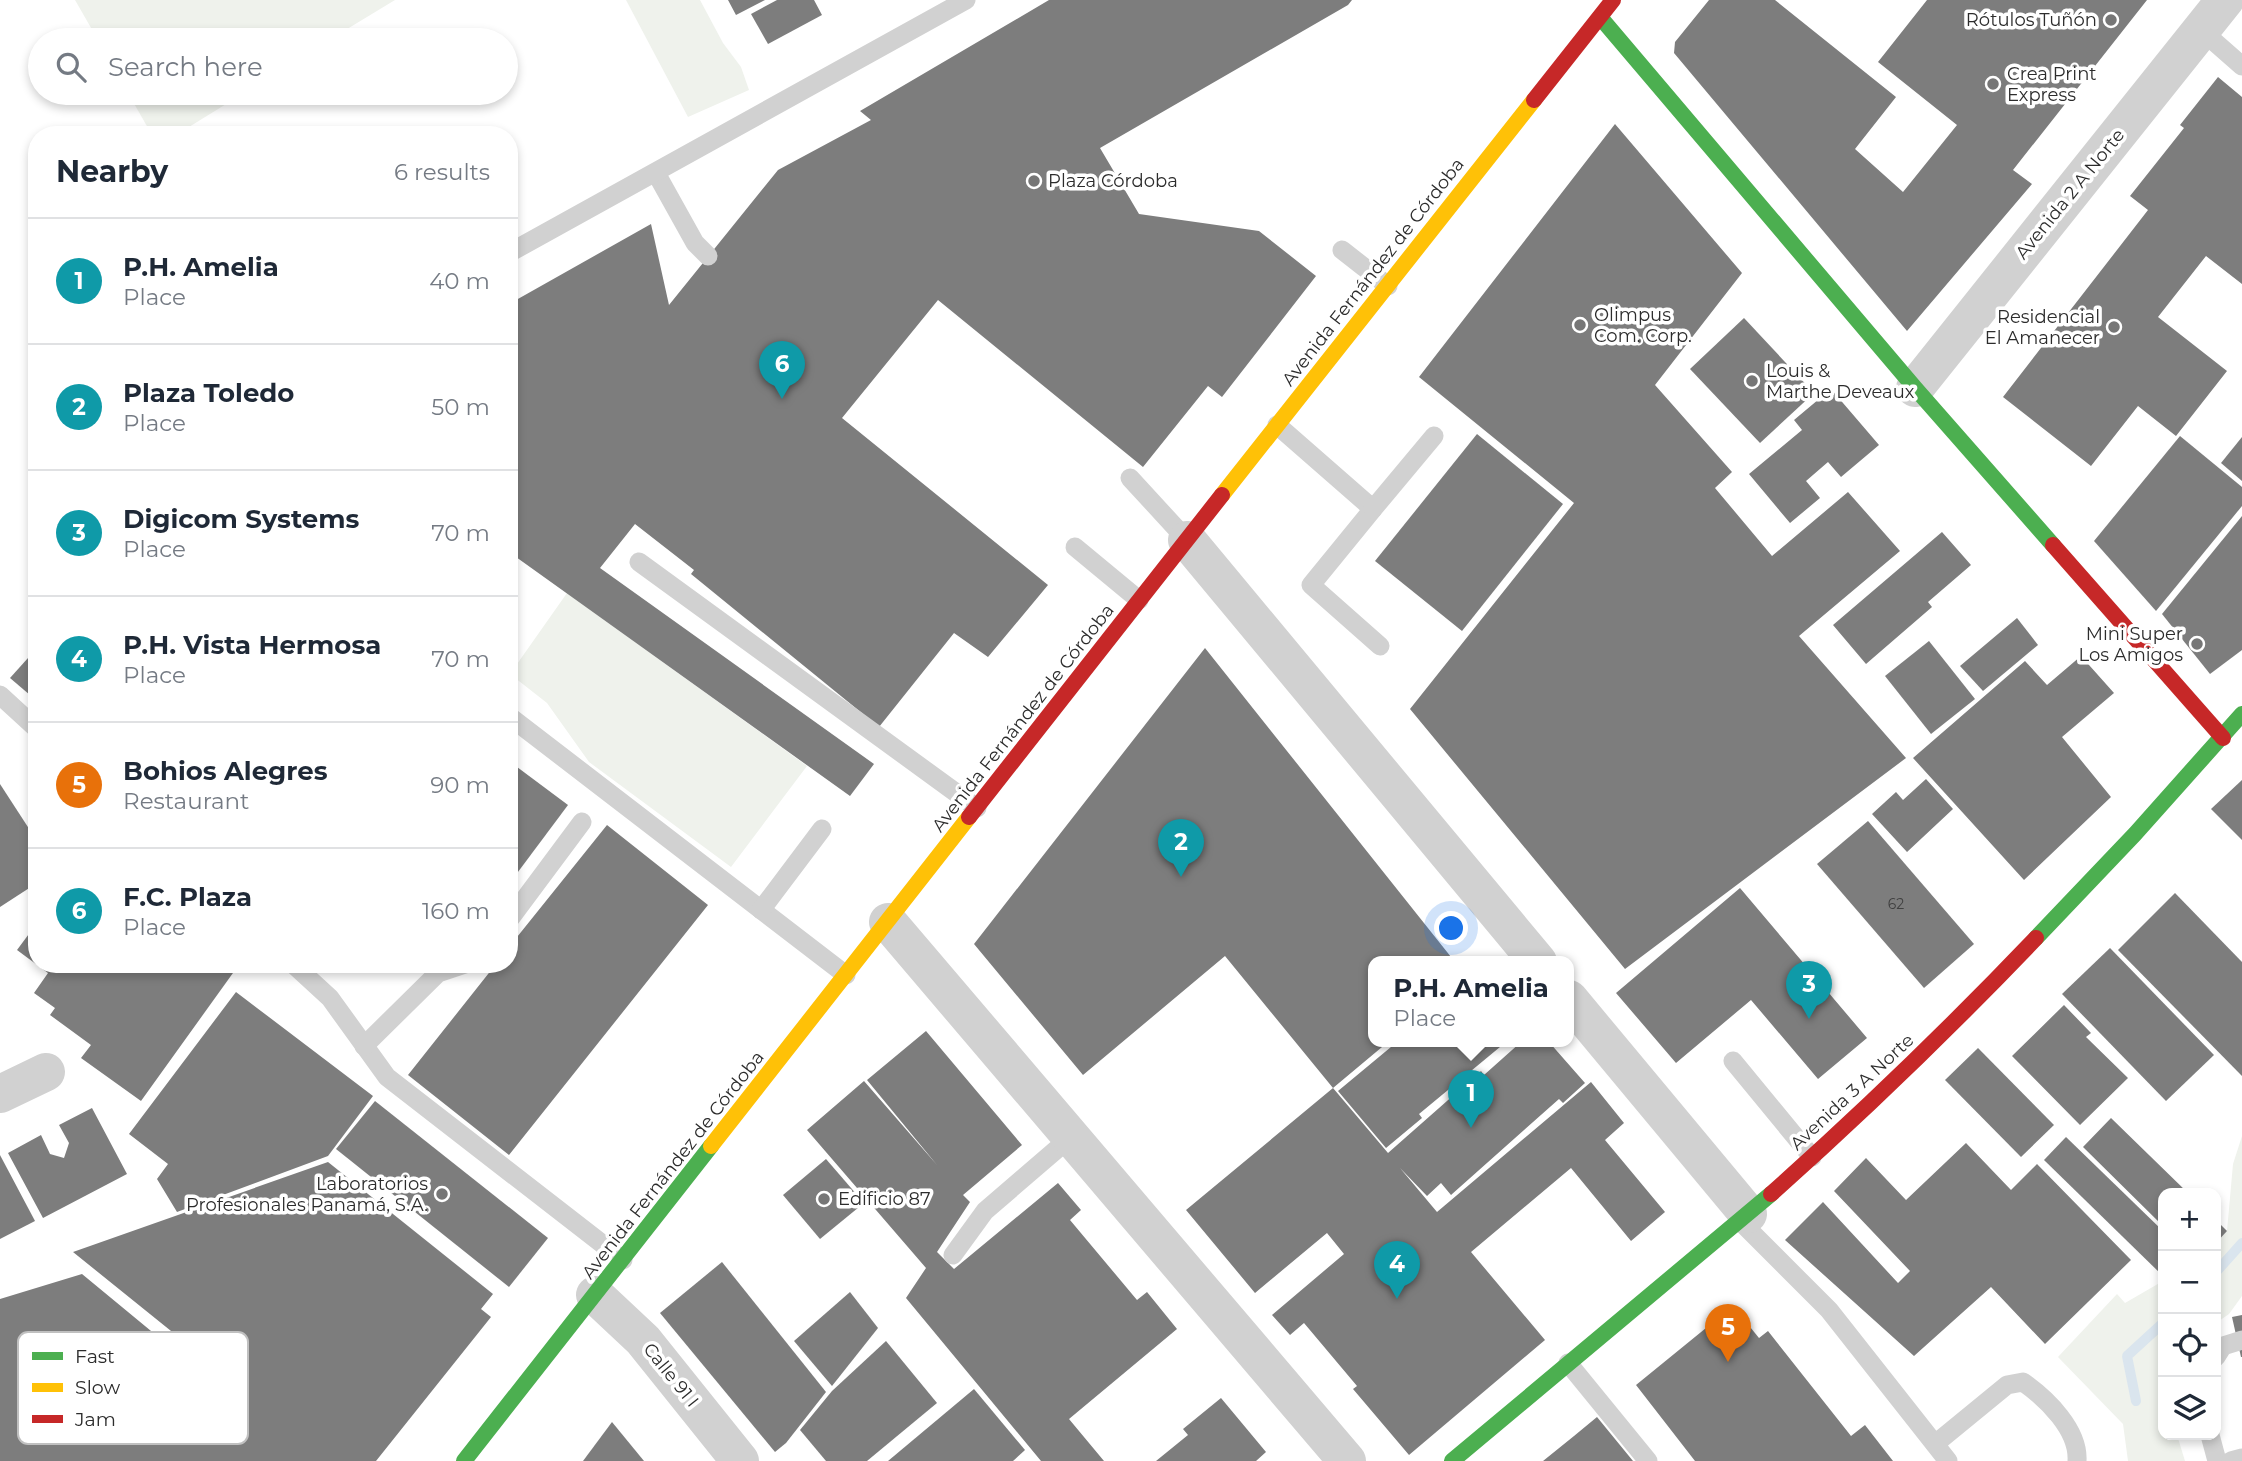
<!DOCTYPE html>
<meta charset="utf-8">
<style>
body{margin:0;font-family:Montserrat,sans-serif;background:#f6f6f7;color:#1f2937}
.controls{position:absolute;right:21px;bottom:21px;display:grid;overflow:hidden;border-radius:14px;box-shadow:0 4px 10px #0003}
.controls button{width:63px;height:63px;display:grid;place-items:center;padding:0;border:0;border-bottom:2px solid #e0e1e3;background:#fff;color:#1f2937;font:35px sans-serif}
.you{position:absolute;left:1452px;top:929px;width:24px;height:24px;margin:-18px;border:5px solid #fff;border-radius:50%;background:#1a73e8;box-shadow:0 0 0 10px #1a73e833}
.badge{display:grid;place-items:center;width:46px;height:46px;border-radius:50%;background:#111827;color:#fff;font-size:23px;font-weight:700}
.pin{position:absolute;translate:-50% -58px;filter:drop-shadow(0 2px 4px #0008)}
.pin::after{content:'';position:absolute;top:37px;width:24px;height:21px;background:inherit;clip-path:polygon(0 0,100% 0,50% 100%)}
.popup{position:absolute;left:1368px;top:956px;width:206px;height:91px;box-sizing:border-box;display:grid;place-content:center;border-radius:14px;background:#fff;filter:drop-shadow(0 2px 5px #0005);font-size:23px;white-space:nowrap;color:#747a83}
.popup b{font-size:26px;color:#1f2937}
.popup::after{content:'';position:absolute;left:50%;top:100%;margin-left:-14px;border:14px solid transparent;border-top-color:#fff}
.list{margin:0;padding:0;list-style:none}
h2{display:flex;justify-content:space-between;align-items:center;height:91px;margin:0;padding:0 28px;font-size:30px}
h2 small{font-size:23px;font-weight:400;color:#747a83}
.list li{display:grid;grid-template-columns:46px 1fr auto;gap:21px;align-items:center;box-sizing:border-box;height:126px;padding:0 28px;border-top:2px solid #e0e1e3}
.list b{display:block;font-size:26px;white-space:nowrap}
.list p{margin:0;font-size:23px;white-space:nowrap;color:#747a83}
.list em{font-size:23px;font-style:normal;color:#747a83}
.icon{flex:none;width:38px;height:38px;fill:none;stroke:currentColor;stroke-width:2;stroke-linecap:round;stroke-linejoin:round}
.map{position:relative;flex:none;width:2242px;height:1461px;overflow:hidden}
.search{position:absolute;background:#fff;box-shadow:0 4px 10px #0003;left:28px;top:28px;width:490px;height:77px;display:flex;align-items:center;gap:18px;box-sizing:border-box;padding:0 24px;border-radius:38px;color:#747a83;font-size:26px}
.panel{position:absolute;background:#fff;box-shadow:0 4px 10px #0003;left:28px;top:126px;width:490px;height:847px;border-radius:28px}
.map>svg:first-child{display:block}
.green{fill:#eff2ec}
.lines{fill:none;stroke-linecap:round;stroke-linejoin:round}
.stream{stroke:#dae5ee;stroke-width:10}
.building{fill:#7d7d7d}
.lane{stroke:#d1d1d1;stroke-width:19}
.street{stroke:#d1d1d1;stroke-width:38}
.fast{stroke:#4caf50;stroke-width:16}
.slow{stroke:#ffc107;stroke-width:16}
.jam{stroke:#c62828;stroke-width:16}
.poi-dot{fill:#767676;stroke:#fff;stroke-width:2.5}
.labels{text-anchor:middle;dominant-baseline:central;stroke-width:7;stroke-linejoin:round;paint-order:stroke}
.number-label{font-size:14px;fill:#404040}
.poi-label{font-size:18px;fill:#2c2c2c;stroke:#fff;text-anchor:start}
.street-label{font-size:18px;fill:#2c2c2c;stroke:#fff}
.key{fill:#fff;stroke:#c0c0c0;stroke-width:2}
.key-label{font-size:19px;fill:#2c2c2c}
</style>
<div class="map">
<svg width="2242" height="1461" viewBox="0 0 2242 1461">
<rect width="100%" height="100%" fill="#fff"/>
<g class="green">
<polygon points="75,0 395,0 329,40 98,40"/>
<polygon points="626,0 700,0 723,43 741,67 749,90 688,117"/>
<polygon points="128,93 244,93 176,135 152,135"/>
<polygon points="567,593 807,766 731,867 589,762 547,703 510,674"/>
<polygon points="2242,1136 2242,1296 2229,1314 2216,1323 2216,1243 2227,1231 2233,1164"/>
<polygon points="2163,1281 2163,1371 2160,1376 2163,1388 2163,1435 2177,1435 2185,1461 2128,1461 2123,1424 2058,1357 2117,1294 2125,1303"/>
</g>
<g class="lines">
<g class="stream">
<polyline points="2216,1272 2242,1243"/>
<polyline points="2136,1401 2127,1356 2163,1323"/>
</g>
</g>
<g class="building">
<polygon points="728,0 765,0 736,15"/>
<polygon points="777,0 814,0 822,15 768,44 751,14"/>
<polygon points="1049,0 1352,0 1348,5 1100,148 1139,214 1259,231 1316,276 1222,397 1208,386 1143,467 938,300 842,418 1048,585 988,657 954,633 879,727 691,574 694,570 635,524 600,568 874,764 850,796 509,552 509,304 651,224 669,305 778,170 871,120 860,111"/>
<polygon points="1709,0 1775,0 1896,97 1855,149 1903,192 1957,125 1878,62 1927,0 2147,0 2013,170 2032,184 1907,331 1674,53 1675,42"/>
<polygon points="2218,77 2242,97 2242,284 2206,256 2158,317 2227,371 2176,436 2138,406 2091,466 2003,397 2148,210 2130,196 2184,128 2180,125"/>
<polygon points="1615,124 1742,273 1655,385 1732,472 1715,488 1772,556 1848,492 1900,551 1799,636 1906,758 1625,969 1410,709 1574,503 1419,377"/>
<polygon points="1744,318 1814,393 1760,443 1690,369"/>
<polygon points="1831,389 1879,445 1841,477 1828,462 1806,481 1820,498 1790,523 1749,474 1802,430 1794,420"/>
<polygon points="1477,434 1563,504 1462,631 1375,561"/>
<polygon points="2180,436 2242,487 2242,506 2156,611 2094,541"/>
<polygon points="2242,437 2242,481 2221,463"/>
<polygon points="2242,516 2242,650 2210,674 2162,614"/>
<polygon points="1942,532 1971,565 1928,602 1932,607 1866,664 1833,625"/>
<polygon points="2017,618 2038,645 1983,691 1960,666"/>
<polygon points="1929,641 1975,699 1931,734 1885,676"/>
<polygon points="37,648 37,701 10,678"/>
<polygon points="1205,648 1455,962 1373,962 1373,1042 1388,1042 1333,1088 1225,956 1083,1075 974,944"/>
<polygon points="2081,656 2114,693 2062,737 2111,797 2024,880 1913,758 2025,661 2047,685"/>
<polygon points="509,761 568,805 509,884"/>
<polygon points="1926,779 1953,809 1907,852 1872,814 1896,792 1903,800"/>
<polygon points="2242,780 2242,840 2211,809"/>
<polygon points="0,784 37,841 37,883 0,907"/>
<polygon points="1868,821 1974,944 1924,988 1817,864"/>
<polygon points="607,825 708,905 509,1155 408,1075 496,964 509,964 509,947"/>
<polygon points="1740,888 1867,1038 1818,1079 1751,1000 1676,1063 1616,993"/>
<polygon points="2175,893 2242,962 2242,1076 2118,950"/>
<polygon points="37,923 37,964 236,964 238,966 141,1101 81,1058 91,1045 50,1015 55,1008 34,993 48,973 17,950"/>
<polygon points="2110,948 2214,1055 2166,1101 2062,994"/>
<polygon points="236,992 373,1096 328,1156 177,1212 157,1179 168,1164 129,1134"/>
<polygon points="2064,1005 2091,1033 2086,1037 2128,1078 2080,1125 2012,1056"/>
<polygon points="926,1031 1022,1145 963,1195 970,1202 937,1252 954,1269 1058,1183 1081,1210 1070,1220 1137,1300 1147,1292 1177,1329 1069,1419 1104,1461 1041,1461 906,1298 926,1268 807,1130 864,1081 937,1165 867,1080"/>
<polygon points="1397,1042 1506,1042 1419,1114 1422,1118 1386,1148 1338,1091"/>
<polygon points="1521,1042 1549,1042 1585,1083 1563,1103 1559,1099 1451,1195 1441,1183 1427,1196 1400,1168 1437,1212 1591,1082 1624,1123 1605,1140 1665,1212 1631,1241 1571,1168 1471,1252 1545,1340 1409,1455 1353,1389 1357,1386 1304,1323 1290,1335 1272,1315 1344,1254 1327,1233 1255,1293 1186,1210 1333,1088 1388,1153 1481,1071 1484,1075"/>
<polygon points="1978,1048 2054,1125 2021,1157 1945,1080"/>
<polygon points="375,1101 548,1238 509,1287 336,1149"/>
<polygon points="92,1108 127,1174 43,1218 8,1153 41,1135 50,1154 64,1158 69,1143 59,1125"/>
<polygon points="2111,1118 2188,1193 2163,1193 2163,1226 2083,1147"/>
<polygon points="2066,1137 2163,1231 2163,1276 2044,1160"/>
<polygon points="1966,1143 2011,1190 2037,1164 2131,1260 2045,1344 1991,1287 1914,1356 1785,1240 1823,1202 1898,1283 1910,1271 1834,1191 1866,1158 1906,1200"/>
<polygon points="0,1155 35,1221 0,1239"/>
<polygon points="826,1159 864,1203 820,1239 783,1195"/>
<polygon points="328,1162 493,1294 481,1309 491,1317 376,1461 0,1461 0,1299 82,1274 168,1345 176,1335 73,1252"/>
<polygon points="2216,1220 2227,1231 2216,1243"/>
<polygon points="722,1262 826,1392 786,1443 775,1452 660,1313"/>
<polygon points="850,1292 878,1328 832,1386 794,1341"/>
<polygon points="1733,1306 1759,1338 1768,1331 1851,1436 1865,1425 1893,1461 1695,1461 1636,1385"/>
<polygon points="2242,1315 2242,1357 2241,1357 2232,1317"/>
<polygon points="886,1341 937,1403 867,1461 826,1461 800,1430 832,1391"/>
<polygon points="974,1389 1025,1450 1013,1461 888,1461"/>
<polygon points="1221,1398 1266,1452 1256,1461 1156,1461 1188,1435 1183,1429"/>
<polygon points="1597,1417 1633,1461 1543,1461 1574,1436"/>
<polygon points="612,1422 644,1461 583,1461"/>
</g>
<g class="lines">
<g class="lane">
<polyline points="2201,30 2242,66"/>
<polyline points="656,173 695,243 708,256"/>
<polyline points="1342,250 1388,286"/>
<polyline points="509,253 966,0"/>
<polyline points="1277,425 1373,509 1311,585 1380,646"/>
<polyline points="1130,478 1187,540"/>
<polyline points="1373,509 1434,436"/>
<polyline points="1075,547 1139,600"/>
<polyline points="639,562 977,808"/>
<polyline points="0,695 37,729"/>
<polyline points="509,716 846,975"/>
<polyline points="761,910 822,829"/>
<polyline points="509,920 582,822"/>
<polyline points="293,964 330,998 387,1077 623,1260"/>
<polyline points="364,1046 438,973 465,964"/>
<polyline points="1733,1061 1812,1157"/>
<polyline points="1740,1221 1829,1310 1948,1461"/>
<polyline points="953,1255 985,1211 1071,1137"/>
<polyline points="2216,1357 2223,1346 2242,1340"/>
<polyline points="1568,1363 1648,1461"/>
<polyline points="2210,1435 2217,1461"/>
<path d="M 1935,1444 L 2007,1385 L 2023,1382 C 2047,1399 2079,1430 2077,1461"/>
<polyline points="2231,1461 2242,1458"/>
</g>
<g class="street">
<polyline points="1915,388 2225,0"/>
<polyline points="1187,540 1538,962"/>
<polyline points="888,922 1347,1461"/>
<polyline points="1569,999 1748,1214"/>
<polyline points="0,1094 46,1072"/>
<polyline points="595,1295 643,1340 740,1461"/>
</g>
<g class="fast">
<polyline points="1600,17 1915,388 2053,545"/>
<polyline points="2036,938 2135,834 2242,714"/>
<polyline points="464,1461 711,1146"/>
<polyline points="1452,1461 1771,1194"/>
</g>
<g class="slow">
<polyline points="1222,495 1534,100"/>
<polyline points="711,1146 969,817"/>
</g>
<g class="jam">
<polyline points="1534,100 1613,0"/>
<polyline points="2053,545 2223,738"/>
<polyline points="969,817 1222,495"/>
<path d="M 1771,1194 C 1863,1112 1951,1027 2036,938"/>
</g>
</g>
<g class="poi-dot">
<circle cx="2111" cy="20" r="7"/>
<circle cx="1993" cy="84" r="7"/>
<circle cx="1034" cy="181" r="7"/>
<circle cx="1580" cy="325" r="7"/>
<circle cx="2114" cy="327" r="7"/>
<circle cx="1752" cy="381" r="7"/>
<circle cx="2197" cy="644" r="7"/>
<circle cx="442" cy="1194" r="7"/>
<circle cx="824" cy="1199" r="7"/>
</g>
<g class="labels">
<g class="number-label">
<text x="1896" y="904">62</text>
</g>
<g class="poi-label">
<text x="2097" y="20" text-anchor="end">Rótulos Tuñón</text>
<text x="2007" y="74">Crea Print<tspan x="2007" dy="21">Express</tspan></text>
<text x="1048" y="181">Plaza Córdoba</text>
<text x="1594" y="315">Olimpus<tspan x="1594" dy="21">Com. Corp.</tspan></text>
<text x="2100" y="317" text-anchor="end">Residencial<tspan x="2100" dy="21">El Amanecer</tspan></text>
<text x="1766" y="371">Louis &amp;<tspan x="1766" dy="21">Marthe Deveaux</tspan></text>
<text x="2183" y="634" text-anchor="end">Mini Super<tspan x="2183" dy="21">Los Amigos</tspan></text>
<text x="428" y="1184" text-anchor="end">Laboratorios<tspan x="428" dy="21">Profesionales Panamá, S.A.</tspan></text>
<text x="838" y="1199">Edificio 87</text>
</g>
<g class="street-label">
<text transform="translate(2070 194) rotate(-51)">Avenida 2 A Norte</text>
<text transform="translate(1373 272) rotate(-52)">Avenida Fernández de Córdoba</text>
<text transform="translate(1023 718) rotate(-52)">Avenida Fernández de Córdoba</text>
<text transform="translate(1852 1092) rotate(-43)">Avenida 3 A Norte</text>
<text transform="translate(673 1165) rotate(-52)">Avenida Fernández de Córdoba</text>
<text transform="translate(671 1375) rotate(51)">Calle 91 I</text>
</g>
</g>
<rect x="18" y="1332" width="230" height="112" rx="10" class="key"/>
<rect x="32" y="1352" width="31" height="8" fill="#4caf50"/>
<rect x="32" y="1383" width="31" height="9" fill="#ffc107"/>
<rect x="32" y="1415" width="31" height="8" fill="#c62828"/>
<g class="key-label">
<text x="75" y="1363">Fast</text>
<text x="75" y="1394">Slow</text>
<text x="75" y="1426">Jam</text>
</g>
</svg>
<div class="controls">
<button>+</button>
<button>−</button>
<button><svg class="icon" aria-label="locate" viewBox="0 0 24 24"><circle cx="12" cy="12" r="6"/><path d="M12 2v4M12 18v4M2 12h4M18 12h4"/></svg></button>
<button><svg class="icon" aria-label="layers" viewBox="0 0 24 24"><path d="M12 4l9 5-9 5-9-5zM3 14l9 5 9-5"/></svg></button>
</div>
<div class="you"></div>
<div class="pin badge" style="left:1471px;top:1128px;background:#0f9aa8">1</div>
<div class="popup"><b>P.H. Amelia</b>Place</div>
<div class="pin badge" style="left:1181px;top:877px;background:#0f9aa8">2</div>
<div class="pin badge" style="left:1809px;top:1019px;background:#0f9aa8">3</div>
<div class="pin badge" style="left:1397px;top:1299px;background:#0f9aa8">4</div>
<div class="pin badge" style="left:1728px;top:1362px;background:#e8710a">5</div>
<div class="pin badge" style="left:782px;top:399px;background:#0f9aa8">6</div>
<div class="search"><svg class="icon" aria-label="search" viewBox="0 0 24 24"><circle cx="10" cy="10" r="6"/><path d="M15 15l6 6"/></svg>Search here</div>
<section class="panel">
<h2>Nearby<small>6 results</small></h2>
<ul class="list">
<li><span class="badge" style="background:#0f9aa8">1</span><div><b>P.H. Amelia</b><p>Place</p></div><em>40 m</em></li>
<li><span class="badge" style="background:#0f9aa8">2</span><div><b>Plaza Toledo</b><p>Place</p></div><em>50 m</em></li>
<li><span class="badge" style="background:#0f9aa8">3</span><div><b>Digicom Systems</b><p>Place</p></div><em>70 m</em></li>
<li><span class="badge" style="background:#0f9aa8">4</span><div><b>P.H. Vista Hermosa</b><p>Place</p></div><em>70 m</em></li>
<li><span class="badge" style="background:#e8710a">5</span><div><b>Bohios Alegres</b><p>Restaurant</p></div><em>90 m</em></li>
<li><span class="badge" style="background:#0f9aa8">6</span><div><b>F.C. Plaza</b><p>Place</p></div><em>160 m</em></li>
</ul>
</section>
</div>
